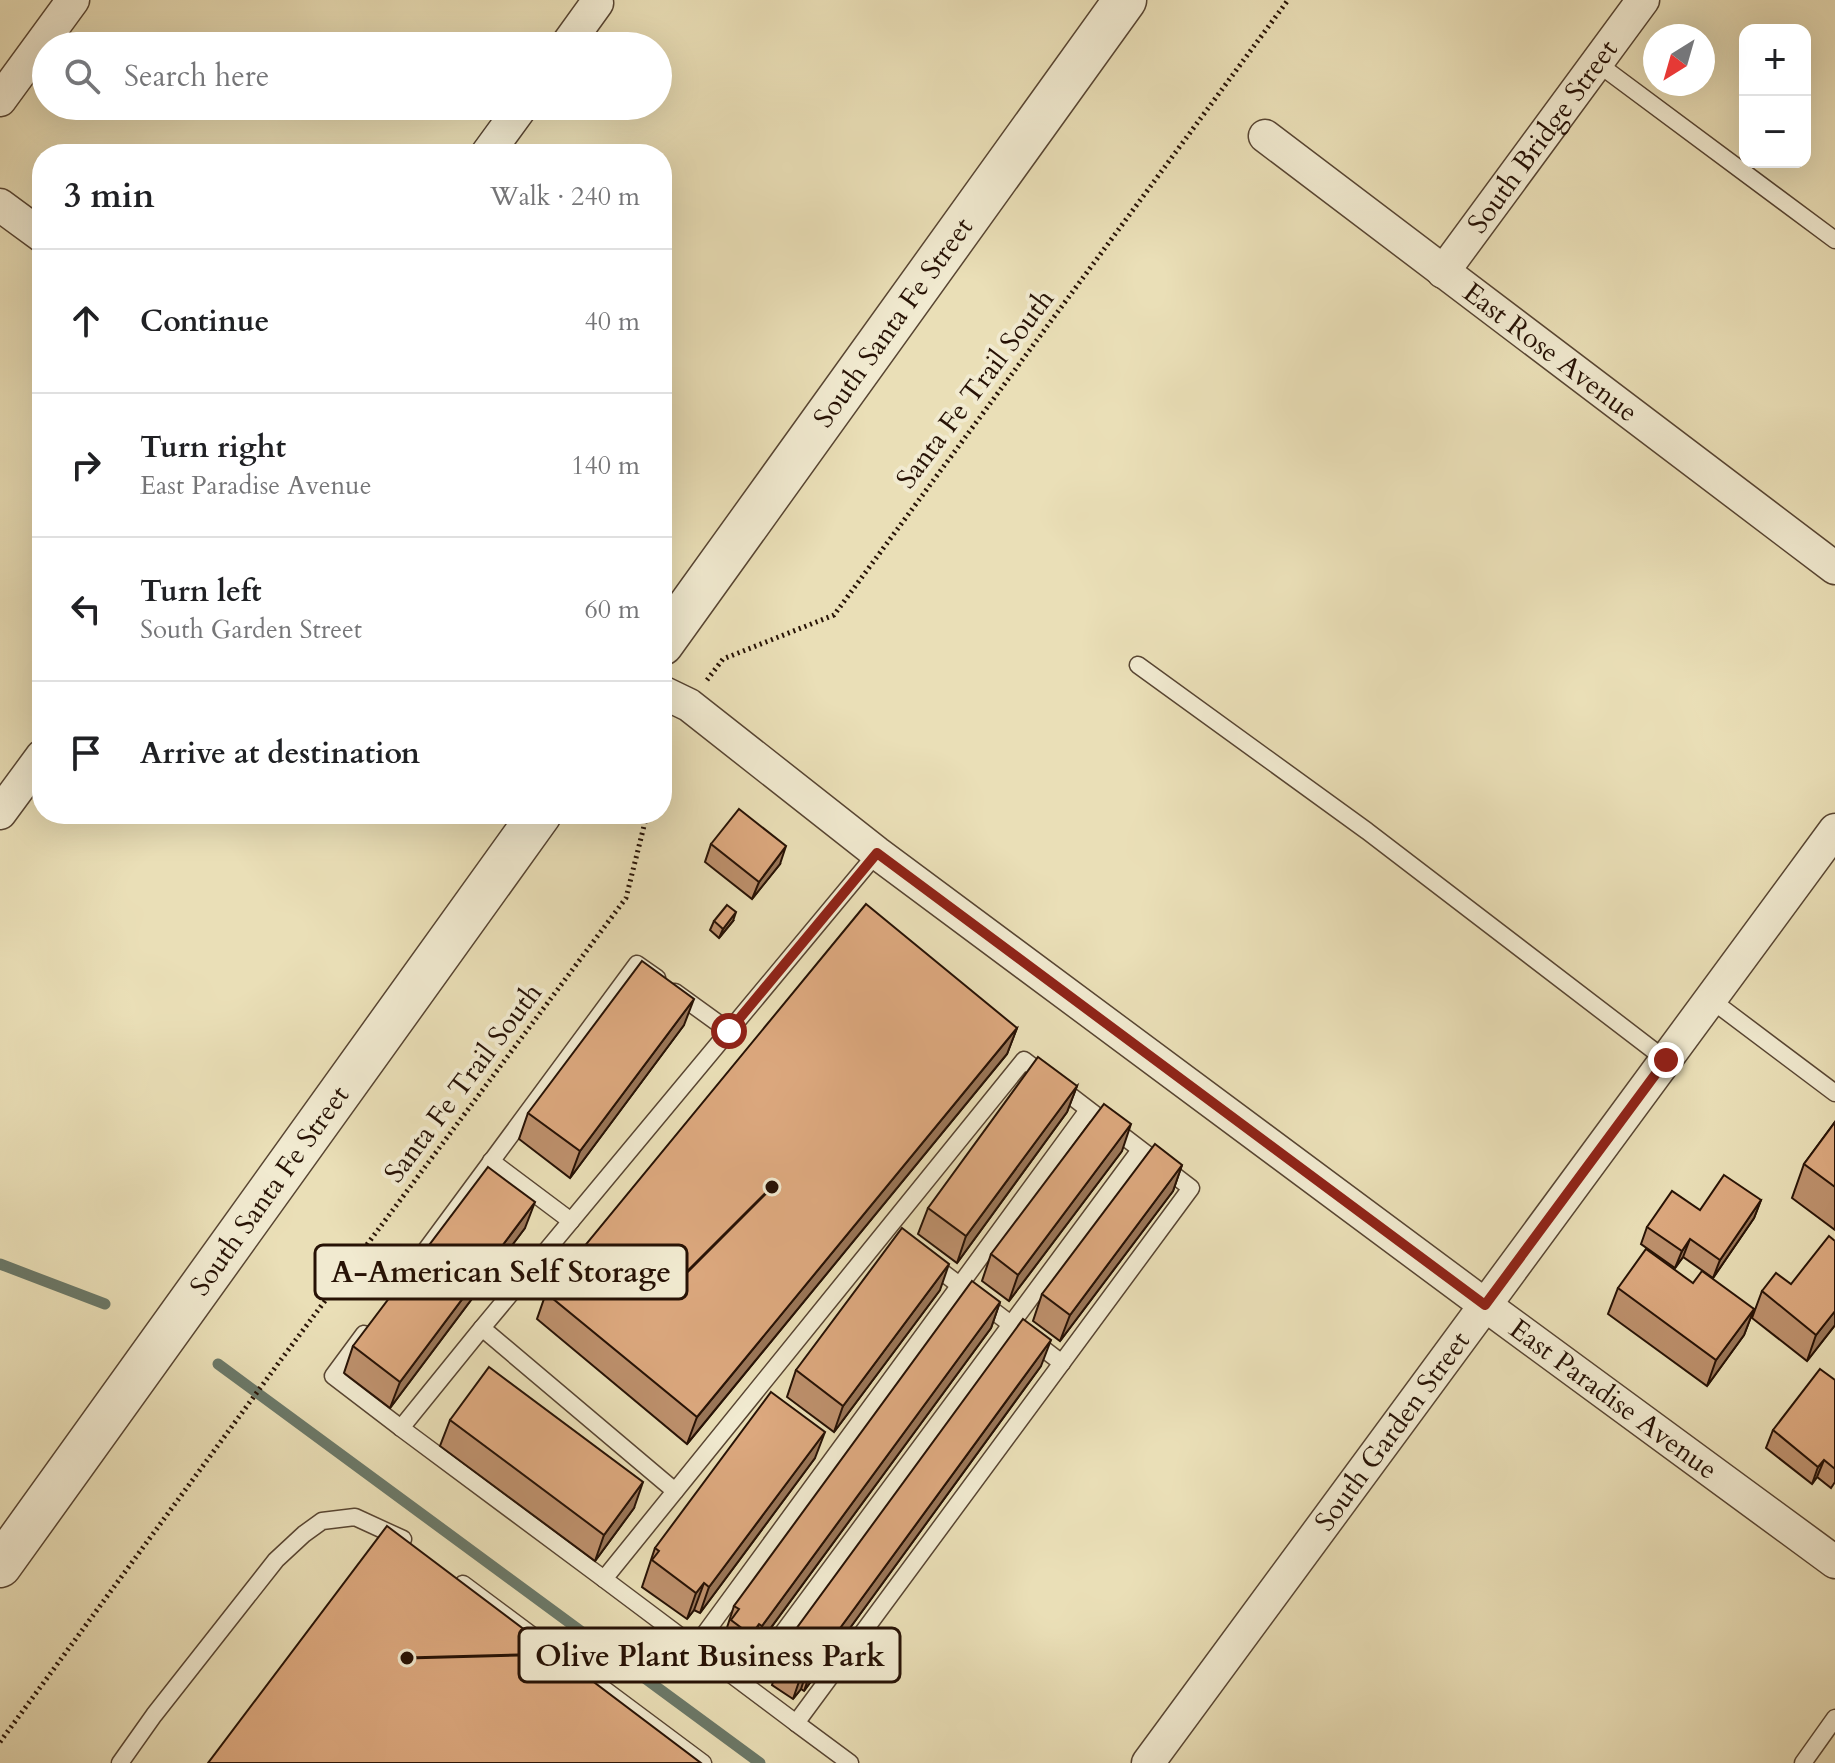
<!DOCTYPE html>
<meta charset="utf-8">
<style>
body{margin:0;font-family:Cardo,serif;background:#f6f6f6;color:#202124}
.controls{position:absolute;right:24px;top:24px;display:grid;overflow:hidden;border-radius:16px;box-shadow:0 8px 32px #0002}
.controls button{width:72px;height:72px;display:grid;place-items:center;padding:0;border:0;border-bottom:2px solid #e0e0e0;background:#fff;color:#202124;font:40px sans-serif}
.compass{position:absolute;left:1643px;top:24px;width:72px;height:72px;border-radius:50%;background:#fff;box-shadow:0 8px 32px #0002;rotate:217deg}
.stop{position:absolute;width:24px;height:24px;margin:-18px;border:6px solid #8f2418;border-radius:50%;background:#fff}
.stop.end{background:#8f2418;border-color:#fff;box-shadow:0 2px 8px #0008}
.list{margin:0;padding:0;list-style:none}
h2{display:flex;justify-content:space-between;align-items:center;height:104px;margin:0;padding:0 32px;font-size:34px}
h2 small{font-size:26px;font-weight:400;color:#757577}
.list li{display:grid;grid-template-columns:52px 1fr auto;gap:24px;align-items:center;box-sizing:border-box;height:144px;padding:0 32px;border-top:2px solid #e0e0e0}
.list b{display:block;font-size:30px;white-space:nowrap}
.list p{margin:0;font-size:26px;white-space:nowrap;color:#757577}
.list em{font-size:26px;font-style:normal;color:#757577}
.icon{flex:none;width:44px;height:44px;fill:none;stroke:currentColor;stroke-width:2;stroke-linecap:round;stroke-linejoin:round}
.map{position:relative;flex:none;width:1835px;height:1763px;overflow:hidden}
.search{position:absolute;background:#fff;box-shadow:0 8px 32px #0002;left:32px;top:32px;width:640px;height:88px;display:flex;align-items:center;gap:20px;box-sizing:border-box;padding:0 28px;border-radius:44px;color:#757577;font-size:30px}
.panel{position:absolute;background:#fff;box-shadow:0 8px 32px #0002;left:32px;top:144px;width:640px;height:680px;border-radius:32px}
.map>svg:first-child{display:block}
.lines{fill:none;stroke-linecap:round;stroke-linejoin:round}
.stream{stroke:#6b7969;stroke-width:11}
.service-casing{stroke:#584532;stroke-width:19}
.minor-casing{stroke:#584532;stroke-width:35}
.tertiary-casing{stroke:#584532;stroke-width:45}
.path{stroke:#271205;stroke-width:5;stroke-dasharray:2 4;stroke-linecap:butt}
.service{stroke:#f1ead0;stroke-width:16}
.minor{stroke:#f1ead0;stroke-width:32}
.tertiary{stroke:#f1ead0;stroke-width:42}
.wall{fill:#bd906c;stroke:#271205;stroke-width:2}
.shaded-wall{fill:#9a7658;stroke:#271205;stroke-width:2}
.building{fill:#dca87e;stroke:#271205;stroke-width:2}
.route{stroke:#8f2418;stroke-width:10}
.labels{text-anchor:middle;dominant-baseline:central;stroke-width:8;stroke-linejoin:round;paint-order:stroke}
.street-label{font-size:28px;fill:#271205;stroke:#f1ead0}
.leader{fill:none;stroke:#271205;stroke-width:3}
.callout-dot{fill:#271205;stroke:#f1ead0;stroke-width:3}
.callout{fill:#f1ead0;stroke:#271205;stroke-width:3}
.callout-label{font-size:30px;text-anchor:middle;font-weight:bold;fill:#271205}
</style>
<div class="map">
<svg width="1835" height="1763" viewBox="0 0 1835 1763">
<rect width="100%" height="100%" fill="#eadfb7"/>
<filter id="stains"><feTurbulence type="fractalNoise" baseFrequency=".0025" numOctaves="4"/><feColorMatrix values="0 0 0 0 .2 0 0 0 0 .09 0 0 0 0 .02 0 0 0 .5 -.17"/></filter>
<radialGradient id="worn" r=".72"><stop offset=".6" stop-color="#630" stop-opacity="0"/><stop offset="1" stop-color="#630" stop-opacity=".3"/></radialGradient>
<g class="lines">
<g class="stream">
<polyline points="0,1264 105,1304"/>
<polyline points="218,1364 760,1763"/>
</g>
<g class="service-casing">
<g id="service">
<polyline points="1597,63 1835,240"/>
<polyline points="1138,665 1367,831 1666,1060"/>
<polyline points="675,992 729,1031"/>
<polyline points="1710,999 1835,1093"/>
<polygon points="1024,1060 1191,1188 796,1723 604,1579"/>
<polyline points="491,1161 571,1221"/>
<polyline points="423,1254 637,964 657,978"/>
<polyline points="929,1262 1062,1363"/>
<polyline points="482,1328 401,1428 604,1579"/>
<polyline points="364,1334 333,1376 401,1428"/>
<polyline points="675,1491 482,1328 877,853"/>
<polyline points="463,1584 703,1763"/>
<polyline points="695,1647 1088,1110"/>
<polyline points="745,1684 1140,1150"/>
<polyline points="796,1723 850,1763"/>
<polyline points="120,1763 154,1715 276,1560 304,1534 322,1521 355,1517 403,1539"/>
<polyline points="1803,1763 1835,1718"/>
</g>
</g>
<g class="minor-casing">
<g id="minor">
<polyline points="566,46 597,3"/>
<polyline points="0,100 73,0"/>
<path id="s1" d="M 1265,136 L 1835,568"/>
<polyline points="487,154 522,106"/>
<polyline points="0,205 42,236"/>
<path id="s2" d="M 1443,272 L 1643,0"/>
<path id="s3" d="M 662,692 L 689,705 L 877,853 L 1485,1305 L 1835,1562"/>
<polyline points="0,813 42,756"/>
<path id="s4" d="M 1148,1763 L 1835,830"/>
</g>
</g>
<g class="tertiary-casing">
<g id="tertiary">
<path id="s5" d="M 662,644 L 1125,0"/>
<path id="s6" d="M 0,1566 L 540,814"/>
</g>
</g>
<g class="path">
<polyline points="707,680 723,659 834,615 1288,0"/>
<polyline points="662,753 669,730"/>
<polyline points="0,1742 280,1361 626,898 647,814"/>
</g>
<use href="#service" class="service"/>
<use href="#minor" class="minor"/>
<use href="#tertiary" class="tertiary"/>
</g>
<g class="wall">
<polygon points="711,844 780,864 752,899 705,862"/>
<polygon points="714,921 733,921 719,938 710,930"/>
<polygon points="684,1025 570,1178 519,1139 528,1113"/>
<polygon points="1017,1028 1007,1054 687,1444 537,1319 546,1293"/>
<polygon points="1077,1086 1067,1112 957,1263 918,1234 928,1208"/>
<polygon points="1835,1122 1835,1230 1792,1198 1804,1164"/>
<polygon points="1122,1151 1009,1301 982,1281 991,1254"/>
<polygon points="1182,1165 1173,1191 1060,1341 1033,1321 1042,1294"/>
<polygon points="1761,1200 1754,1218 1713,1278 1683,1257 1675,1268 1641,1244 1647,1227 1700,1210"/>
<polygon points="525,1228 390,1408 344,1373 353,1346"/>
<polygon points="1693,1283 1754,1309 1744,1335 1707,1386 1608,1314 1618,1288"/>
<polygon points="940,1290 834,1432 787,1397 796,1370"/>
<polygon points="1762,1291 1835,1325 1807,1361 1752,1318"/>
<polygon points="1000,1302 991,1328 753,1652 750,1650 742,1661 721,1646 734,1606"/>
<polygon points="1041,1366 804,1691 801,1689 793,1699 772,1685 785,1644"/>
<polygon points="1835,1380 1835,1482 1831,1488 1817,1477 1812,1484 1766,1448 1773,1430"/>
<polygon points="450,1420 634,1508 595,1561 440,1446"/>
<polygon points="815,1458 700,1613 694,1610 687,1619 642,1587 655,1548"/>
</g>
<g class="shaded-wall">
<polygon points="786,846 780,864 752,899 759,882"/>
<polygon points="736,912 733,921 719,938 723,929"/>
<polygon points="694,999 684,1025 570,1178 580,1151"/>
<polygon points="1017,1028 1007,1054 687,1444 697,1417"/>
<polygon points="1077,1086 1067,1112 957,1263 966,1236"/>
<polygon points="1131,1124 1122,1151 1009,1301 1018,1275"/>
<polygon points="1182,1165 1173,1191 1060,1341 1070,1315"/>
<polygon points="1761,1200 1754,1218 1713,1278 1720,1260"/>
<polygon points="535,1202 525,1228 390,1408 400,1382"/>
<polygon points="1690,1239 1683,1257 1675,1268 1682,1251"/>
<polygon points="949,1264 940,1290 834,1432 843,1406"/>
<polygon points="1000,1302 991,1328 753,1652 762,1626"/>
<polygon points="1754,1309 1744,1335 1707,1386 1716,1360"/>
<polygon points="1835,1311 1835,1325 1807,1361 1816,1335"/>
<polygon points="1051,1340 1041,1366 804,1691 813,1665"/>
<polygon points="825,1432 815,1458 700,1613 709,1587"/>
<polygon points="1824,1460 1817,1477 1812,1484 1818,1467"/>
<polygon points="643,1482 634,1508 595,1561 604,1535"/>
<polygon points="704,1583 694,1610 687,1619 696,1593"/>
<polygon points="759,1624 750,1650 742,1661 751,1635"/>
<polygon points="810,1662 801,1689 793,1699 802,1673"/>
</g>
<g class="building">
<polygon points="739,809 786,846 759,882 711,844"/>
<polygon points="866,904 1017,1028 697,1417 546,1293"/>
<polygon points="727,905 736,912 723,929 714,921"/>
<polygon points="642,961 694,999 580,1151 528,1113"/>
<polygon points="1038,1057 1077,1086 966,1236 928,1208"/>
<polygon points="1104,1104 1131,1124 1018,1275 991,1254"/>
<polygon points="1835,1122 1835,1187 1804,1164"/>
<polygon points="1155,1144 1182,1165 1070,1315 1042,1294"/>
<polygon points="488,1167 535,1202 400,1382 353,1346"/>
<polygon points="1724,1175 1761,1200 1720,1260 1690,1239 1682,1251 1647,1227 1672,1191 1700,1210"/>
<polygon points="902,1228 949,1264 843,1406 796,1370"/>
<polygon points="1829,1236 1835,1241 1835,1311 1816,1335 1762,1291 1776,1273 1791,1284"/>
<polygon points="1646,1249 1693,1283 1702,1271 1754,1309 1716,1360 1618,1288"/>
<polygon points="972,1281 1000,1302 762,1626 759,1624 751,1635 731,1620 739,1609 734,1606"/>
<polygon points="1023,1319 1051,1340 813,1665 810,1662 802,1673 782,1658 790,1647 785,1644"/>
<polygon points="489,1367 643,1482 604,1535 450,1420"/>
<polygon points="1820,1369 1835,1380 1835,1469 1824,1460 1818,1467 1773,1430"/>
<polygon points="771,1392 825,1432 709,1587 704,1583 696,1593 652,1560 659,1551 655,1548"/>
<polygon points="387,1526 701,1763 208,1763"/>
</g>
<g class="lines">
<polyline class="route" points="729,1031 877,853 1485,1305 1666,1060"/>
</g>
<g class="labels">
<g class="street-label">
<text stroke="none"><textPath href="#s2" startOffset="168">South Bridge Street</textPath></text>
<text stroke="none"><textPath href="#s5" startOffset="396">South Santa Fe Street</textPath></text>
<text stroke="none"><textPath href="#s1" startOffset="358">East Rose Avenue</textPath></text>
<text transform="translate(975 389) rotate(-53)">Santa Fe Trail South</text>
<text transform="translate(463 1083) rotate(-53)">Santa Fe Trail South</text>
<text stroke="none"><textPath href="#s6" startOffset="462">South Santa Fe Street</textPath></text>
<text stroke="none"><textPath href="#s3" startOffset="1186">East Paradise Avenue</textPath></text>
<text stroke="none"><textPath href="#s4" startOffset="412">South Garden Street</textPath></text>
</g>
</g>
<path class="leader" d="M772 1187L687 1272M407 1658L519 1655"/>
<g class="callout-dot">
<circle cx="772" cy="1187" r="8"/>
<circle cx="407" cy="1658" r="8"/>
</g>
<g class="callout">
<rect x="315" y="1245" width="372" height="54" rx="8"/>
<rect x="519" y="1628" width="381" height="54" rx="8"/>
</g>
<g class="callout-label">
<text x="501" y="1282">A-American Self Storage</text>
<text x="710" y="1666">Olive Plant Business Park</text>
</g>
<rect width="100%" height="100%" filter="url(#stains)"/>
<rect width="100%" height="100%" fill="url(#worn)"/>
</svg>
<div class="controls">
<button>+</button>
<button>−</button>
</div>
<svg class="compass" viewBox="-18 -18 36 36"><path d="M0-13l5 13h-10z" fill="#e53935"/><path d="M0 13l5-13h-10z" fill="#757577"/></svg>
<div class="stop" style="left:729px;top:1031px"></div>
<div class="stop end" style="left:1666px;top:1060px"></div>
<div class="search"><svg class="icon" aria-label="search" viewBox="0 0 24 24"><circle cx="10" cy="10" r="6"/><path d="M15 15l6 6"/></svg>Search here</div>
<section class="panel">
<h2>3 min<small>Walk · 240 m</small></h2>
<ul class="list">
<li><svg class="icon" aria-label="ahead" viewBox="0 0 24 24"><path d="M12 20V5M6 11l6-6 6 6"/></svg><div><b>Continue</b></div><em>40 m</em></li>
<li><svg class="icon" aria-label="right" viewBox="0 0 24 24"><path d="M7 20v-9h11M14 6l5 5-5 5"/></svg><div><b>Turn right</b><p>East Paradise Avenue</p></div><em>140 m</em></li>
<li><svg class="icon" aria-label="left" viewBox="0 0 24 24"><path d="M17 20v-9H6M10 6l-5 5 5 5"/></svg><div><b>Turn left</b><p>South Garden Street</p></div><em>60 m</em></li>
<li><svg class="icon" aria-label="arrive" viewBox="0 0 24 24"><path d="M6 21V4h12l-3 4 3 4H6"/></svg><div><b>Arrive at destination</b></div></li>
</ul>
</section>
</div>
